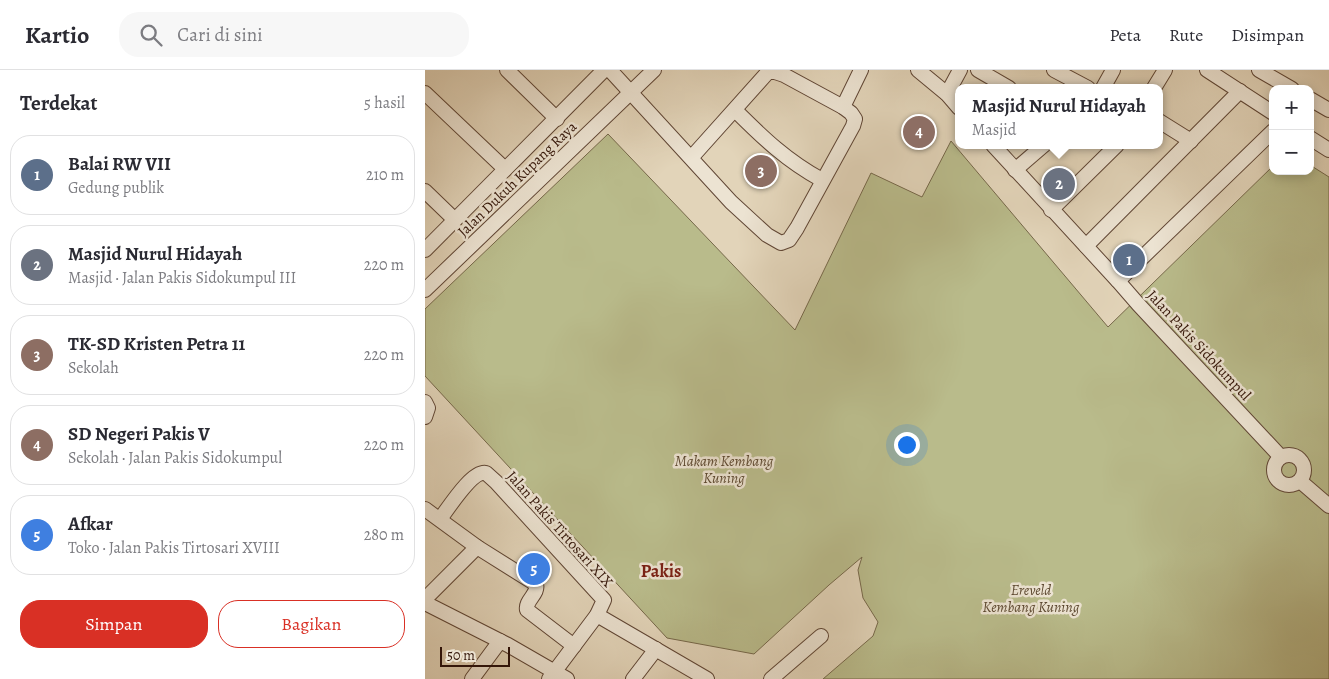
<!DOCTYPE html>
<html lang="id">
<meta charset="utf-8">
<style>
body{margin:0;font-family:Alegreya,serif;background:#f7f7f7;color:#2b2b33}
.controls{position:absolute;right:15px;top:15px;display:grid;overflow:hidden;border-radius:10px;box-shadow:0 2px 12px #0003}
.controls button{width:45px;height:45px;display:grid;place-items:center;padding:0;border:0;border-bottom:1px solid #e1e1e2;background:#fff;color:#2b2b33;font:25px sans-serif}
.scale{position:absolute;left:15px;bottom:12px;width:70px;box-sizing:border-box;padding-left:5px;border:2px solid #341609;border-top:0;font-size:14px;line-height:18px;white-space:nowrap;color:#341609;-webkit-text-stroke:4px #ece3d2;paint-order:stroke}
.you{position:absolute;left:481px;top:374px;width:18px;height:18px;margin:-12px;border:4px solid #fff;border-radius:50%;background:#1a73e8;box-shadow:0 0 0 8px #1a73e833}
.badge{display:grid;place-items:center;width:32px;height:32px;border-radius:50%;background:#d93025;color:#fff;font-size:16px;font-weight:700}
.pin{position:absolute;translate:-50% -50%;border:2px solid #fff;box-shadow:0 1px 5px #0006}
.popup{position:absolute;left:530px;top:14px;width:208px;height:65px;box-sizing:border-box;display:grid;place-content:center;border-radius:10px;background:#fff;filter:drop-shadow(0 1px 4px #0005);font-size:16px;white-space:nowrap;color:#7c7c81}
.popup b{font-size:19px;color:#2b2b33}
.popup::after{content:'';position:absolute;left:50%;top:100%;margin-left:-10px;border:10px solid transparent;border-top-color:#fff}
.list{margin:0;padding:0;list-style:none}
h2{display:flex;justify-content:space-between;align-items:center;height:65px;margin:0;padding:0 20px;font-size:21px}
h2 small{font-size:16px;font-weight:400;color:#7c7c81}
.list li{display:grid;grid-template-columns:32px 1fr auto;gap:15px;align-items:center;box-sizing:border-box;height:80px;margin:0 10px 10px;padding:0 10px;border:1px solid #e1e1e2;border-radius:20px}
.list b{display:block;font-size:19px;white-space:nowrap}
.list p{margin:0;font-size:16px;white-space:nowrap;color:#7c7c81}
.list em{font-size:16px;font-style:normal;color:#7c7c81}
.actions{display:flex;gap:10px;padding:15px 20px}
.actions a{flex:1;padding:11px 0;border:1px solid #d93025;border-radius:20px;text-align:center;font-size:18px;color:#d93025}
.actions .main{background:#d93025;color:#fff}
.icon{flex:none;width:28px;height:28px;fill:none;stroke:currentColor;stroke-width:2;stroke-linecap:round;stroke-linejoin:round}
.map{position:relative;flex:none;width:904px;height:609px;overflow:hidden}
header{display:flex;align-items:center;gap:30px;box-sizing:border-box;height:70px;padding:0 25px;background:#fff;border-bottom:1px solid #e1e1e2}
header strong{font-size:24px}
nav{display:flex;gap:28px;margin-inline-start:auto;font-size:18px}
.search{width:350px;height:45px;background:#f7f7f7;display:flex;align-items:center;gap:12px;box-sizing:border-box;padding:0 18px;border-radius:20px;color:#7c7c81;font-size:19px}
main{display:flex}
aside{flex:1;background:#fff}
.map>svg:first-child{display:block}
.green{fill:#b9bb8b;stroke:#76684a}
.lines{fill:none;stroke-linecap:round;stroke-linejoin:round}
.minor-casing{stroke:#604635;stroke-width:16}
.minor{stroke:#ece3d2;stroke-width:14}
.labels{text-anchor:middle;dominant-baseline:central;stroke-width:5;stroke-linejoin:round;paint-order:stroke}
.street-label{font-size:15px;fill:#341609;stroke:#ece3d2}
.park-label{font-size:15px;font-style:italic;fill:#5c4830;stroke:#ece3d2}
.quarter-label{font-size:18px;font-weight:bold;fill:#7a1f14;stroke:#ece3d2}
</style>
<header>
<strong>Kartio</strong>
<div class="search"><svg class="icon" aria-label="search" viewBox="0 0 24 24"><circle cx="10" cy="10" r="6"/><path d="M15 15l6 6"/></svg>Cari di sini</div>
<nav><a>Peta</a><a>Rute</a><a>Disimpan</a></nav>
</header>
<main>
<aside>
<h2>Terdekat<small>5 hasil</small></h2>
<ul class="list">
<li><span class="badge" style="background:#5c6f8a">1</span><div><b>Balai RW VII</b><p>Gedung publik</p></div><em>210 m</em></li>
<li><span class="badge" style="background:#6b7280">2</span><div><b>Masjid Nurul Hidayah</b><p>Masjid · Jalan Pakis Sidokumpul III</p></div><em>220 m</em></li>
<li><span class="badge" style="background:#8d6e63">3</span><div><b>TK-SD Kristen Petra 11</b><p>Sekolah</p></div><em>220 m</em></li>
<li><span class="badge" style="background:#8d6e63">4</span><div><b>SD Negeri Pakis V</b><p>Sekolah · Jalan Pakis Sidokumpul</p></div><em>220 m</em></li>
<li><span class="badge" style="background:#3f7fe0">5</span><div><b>Afkar</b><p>Toko · Jalan Pakis Tirtosari XVIII</p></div><em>280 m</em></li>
</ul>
<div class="actions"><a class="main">Simpan</a><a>Bagikan</a></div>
</aside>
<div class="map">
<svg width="904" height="609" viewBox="0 0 904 609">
<rect width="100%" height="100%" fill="#e2d4b9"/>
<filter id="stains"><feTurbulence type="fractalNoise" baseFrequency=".004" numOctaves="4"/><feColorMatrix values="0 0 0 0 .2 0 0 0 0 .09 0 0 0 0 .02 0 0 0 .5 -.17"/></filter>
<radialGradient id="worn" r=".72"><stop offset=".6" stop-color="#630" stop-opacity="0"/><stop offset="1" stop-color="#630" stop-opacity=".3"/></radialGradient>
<polygon class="green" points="183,64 370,260 446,103 497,127 526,71 683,257 848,96 848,101 885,101 885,95 904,107 904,609 398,609 448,566 453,552 438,528 433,500 437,487 404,515 329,584 242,568 0,306 0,239"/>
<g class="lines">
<g class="minor-casing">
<g id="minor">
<polyline points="82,0 132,49"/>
<polyline points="185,0 306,132 342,165 356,173 364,170 372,158 428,56 430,49 426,43 418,37 359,5 350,2 343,2 266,88"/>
<polyline points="493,0 522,24 534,38"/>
<polyline points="553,0 584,18"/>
<polyline points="629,0 663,18"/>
<polyline points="782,0 848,43"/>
<polyline points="834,0 867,19"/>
<polyline points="678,18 688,0"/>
<polyline points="729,18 740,0"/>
<polyline points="0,23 80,99"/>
<polyline points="522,24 535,0"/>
<polyline points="885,29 904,40"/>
<polyline points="418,37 436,0"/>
<path d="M 310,40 C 338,68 362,91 397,110"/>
<polyline points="734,51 766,71"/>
<polyline points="885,68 904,80"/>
<polyline points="568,75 693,211 713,234 855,386"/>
<polyline points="590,100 619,75"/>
<polyline points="0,121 30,150"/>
<polyline points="626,140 692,75"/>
<polyline points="661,176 815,21"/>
<polyline points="0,180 179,0"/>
<polyline points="693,211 848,61"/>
<polyline points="0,220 229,0"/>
<polyline points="0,332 3,338 0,347"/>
<circle cx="864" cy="400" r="15"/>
<polyline points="875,411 904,436"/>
<path d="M 0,439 L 52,477 L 111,514 C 114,524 100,530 102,540 L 149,576"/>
<path d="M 15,449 C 23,439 47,400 61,403 L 71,412 L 179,530 L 172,545 L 124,609"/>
<polyline points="0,529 52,477"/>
<polyline points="0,533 83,575 142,609"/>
<polyline points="172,545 282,609"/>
<polyline points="47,609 75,571"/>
<polyline points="208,609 231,579"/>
<polyline points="346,609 396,566"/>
</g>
</g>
<use href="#minor" class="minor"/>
</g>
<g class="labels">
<g class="street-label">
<text transform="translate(92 109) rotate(-44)">Jalan Dukuh Kupang Raya</text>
<text transform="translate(774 275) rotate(47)">Jalan Pakis Sidokumpul</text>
<text transform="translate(135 459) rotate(48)">Jalan Pakis Tirtosari XIX</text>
</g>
<g class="park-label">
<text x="299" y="391">Makam Kembang<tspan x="299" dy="17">Kuning</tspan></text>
<text x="606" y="520">Ereveld<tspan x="606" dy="17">Kembang Kuning</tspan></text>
</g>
<g class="quarter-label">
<text x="236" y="501">Pakis</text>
</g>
</g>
<rect width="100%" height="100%" filter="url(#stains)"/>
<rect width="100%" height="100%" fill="url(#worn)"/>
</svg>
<div class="controls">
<button>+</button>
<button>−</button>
</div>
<div class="scale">50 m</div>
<div class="you"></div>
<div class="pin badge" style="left:704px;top:190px;background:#5c6f8a">1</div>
<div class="pin badge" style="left:634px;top:114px;background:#6b7280">2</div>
<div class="popup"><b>Masjid Nurul Hidayah</b>Masjid</div>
<div class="pin badge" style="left:336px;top:101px;background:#8d6e63">3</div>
<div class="pin badge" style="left:494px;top:62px;background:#8d6e63">4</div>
<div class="pin badge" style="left:109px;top:499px;background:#3f7fe0">5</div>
</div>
</main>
